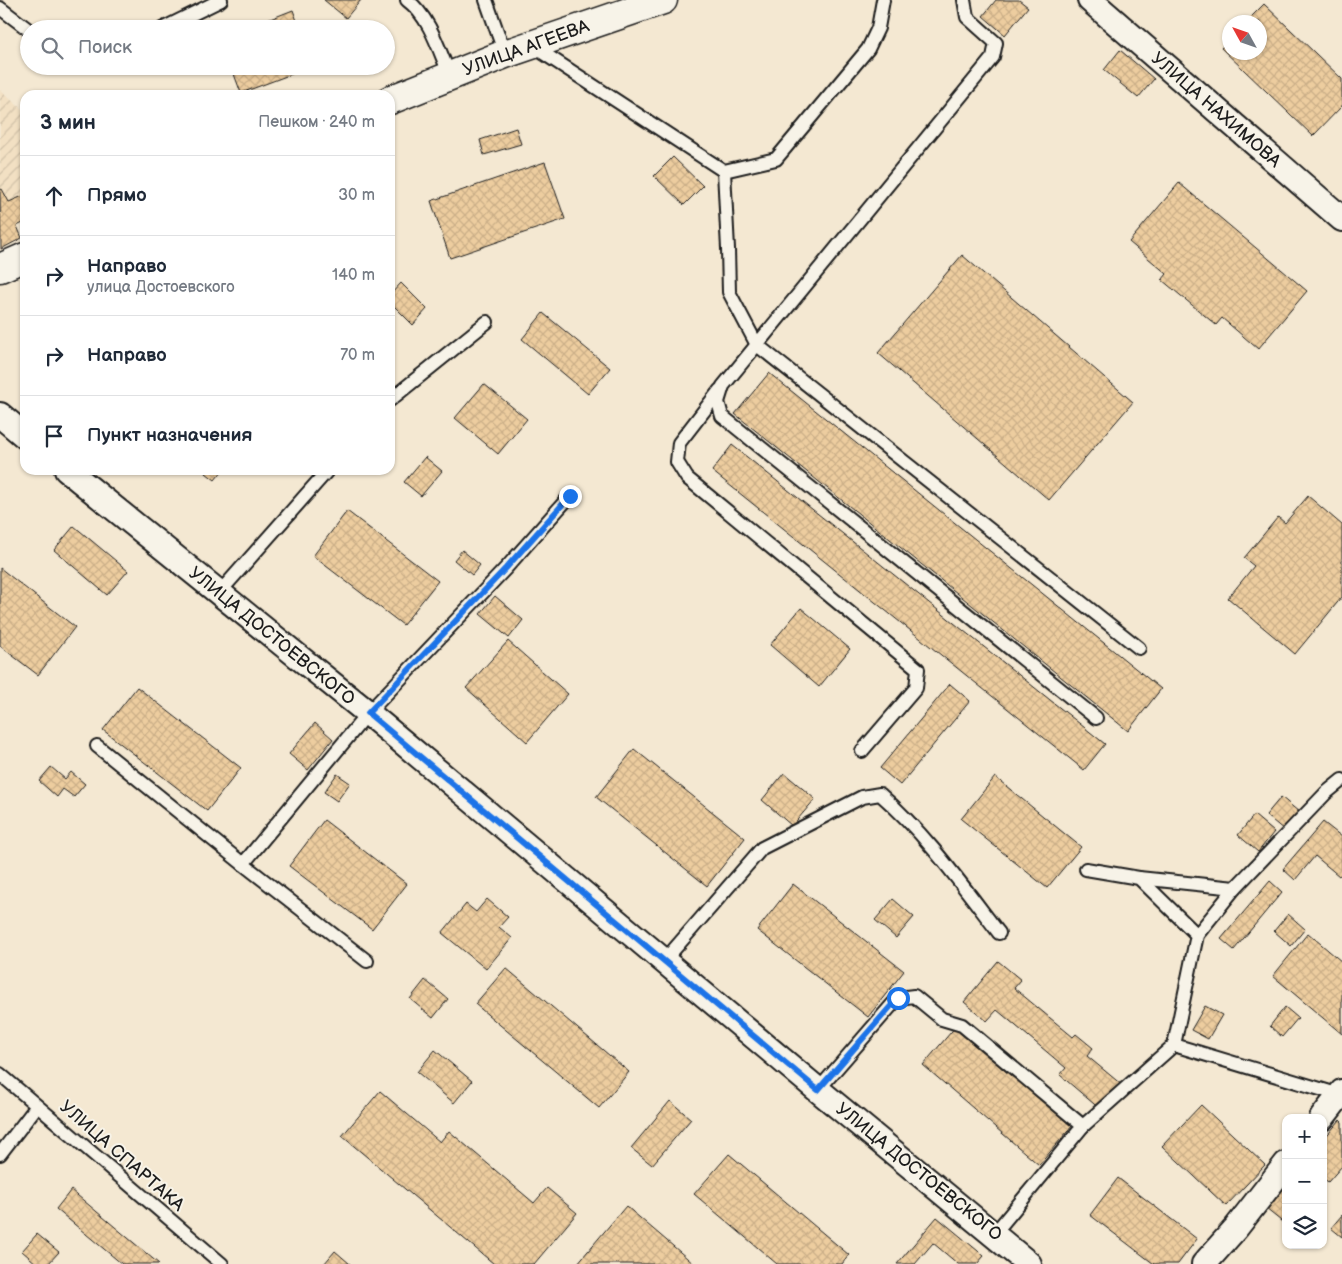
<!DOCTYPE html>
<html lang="ru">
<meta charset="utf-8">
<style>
body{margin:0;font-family:"Balsamiq Sans",sans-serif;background:#f6f6f7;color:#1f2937}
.controls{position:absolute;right:15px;bottom:15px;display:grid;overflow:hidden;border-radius:10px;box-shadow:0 1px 4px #0004}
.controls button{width:45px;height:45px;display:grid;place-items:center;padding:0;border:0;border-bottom:1px solid #e0e1e3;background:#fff;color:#1f2937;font:25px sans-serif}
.compass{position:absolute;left:1222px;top:15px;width:45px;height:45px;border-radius:50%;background:#fff;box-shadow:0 1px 4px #0004;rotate:310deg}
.stop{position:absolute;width:15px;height:15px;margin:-11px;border:4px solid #1a73e8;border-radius:50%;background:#fff}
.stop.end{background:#1a73e8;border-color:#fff;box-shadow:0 1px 5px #0008}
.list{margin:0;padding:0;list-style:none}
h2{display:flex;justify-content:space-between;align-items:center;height:65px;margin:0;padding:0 20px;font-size:21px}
h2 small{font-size:16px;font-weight:400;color:#747a83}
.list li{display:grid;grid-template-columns:32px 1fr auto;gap:15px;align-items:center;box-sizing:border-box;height:80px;padding:0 20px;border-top:1px solid #e0e1e3}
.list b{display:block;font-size:19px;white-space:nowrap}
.list p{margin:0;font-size:16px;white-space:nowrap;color:#747a83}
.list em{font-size:16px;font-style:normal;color:#747a83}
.icon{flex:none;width:28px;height:28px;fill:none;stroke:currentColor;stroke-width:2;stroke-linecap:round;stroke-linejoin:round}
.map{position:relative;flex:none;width:1342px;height:1264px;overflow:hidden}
.search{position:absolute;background:#fff;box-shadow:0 1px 4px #0004;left:20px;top:20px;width:375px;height:55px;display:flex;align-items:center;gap:12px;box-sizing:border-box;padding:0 18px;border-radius:28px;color:#747a83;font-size:19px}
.panel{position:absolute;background:#fff;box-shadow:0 1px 4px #0004;left:20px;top:90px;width:375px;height:385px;border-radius:15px}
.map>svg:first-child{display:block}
.industrial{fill:url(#industrial-furrows)}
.building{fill:url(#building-cross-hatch);stroke:#1c1c1c}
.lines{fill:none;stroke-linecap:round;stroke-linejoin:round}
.service-casing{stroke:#1c1c1c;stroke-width:16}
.minor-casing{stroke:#1c1c1c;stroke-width:28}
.secondary-casing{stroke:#1c1c1c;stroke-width:31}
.service{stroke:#f7f3e8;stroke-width:12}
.minor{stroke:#f7f3e8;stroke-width:24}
.secondary{stroke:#f7f3e8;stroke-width:28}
.route{stroke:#1a73e8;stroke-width:6}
.labels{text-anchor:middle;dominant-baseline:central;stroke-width:4;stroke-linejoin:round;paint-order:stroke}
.street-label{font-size:18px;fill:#1c1c1c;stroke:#f7f3e8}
</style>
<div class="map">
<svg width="1342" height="1264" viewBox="0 0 1342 1264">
<defs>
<pattern id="industrial-furrows" width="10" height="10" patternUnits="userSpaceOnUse" patternTransform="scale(1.25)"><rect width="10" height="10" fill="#f2e0c3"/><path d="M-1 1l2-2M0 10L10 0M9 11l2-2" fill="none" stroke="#cfc0a7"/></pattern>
<pattern id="building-cross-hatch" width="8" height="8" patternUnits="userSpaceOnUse" patternTransform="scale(1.25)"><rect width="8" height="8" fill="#edcd9f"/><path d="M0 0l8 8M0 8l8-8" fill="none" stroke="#cbaf88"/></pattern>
</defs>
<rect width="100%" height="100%" fill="#f4e8d2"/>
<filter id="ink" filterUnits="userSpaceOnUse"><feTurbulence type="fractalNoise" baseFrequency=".02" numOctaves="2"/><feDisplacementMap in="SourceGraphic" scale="10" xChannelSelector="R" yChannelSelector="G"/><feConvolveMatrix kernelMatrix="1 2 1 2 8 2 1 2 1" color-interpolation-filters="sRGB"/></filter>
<g filter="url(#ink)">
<polygon class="industrial" points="0,90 25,112 25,217 0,229"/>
<g class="building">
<polygon points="324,0 361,0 346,18"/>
<polygon points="996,0 1019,0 1028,7 1005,35 983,16"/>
<polygon points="1264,4 1342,79 1342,106 1313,136 1221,48 1230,39 1230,52 1260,52 1260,22 1246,22"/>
<polygon points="293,10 300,29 245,29"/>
<polygon points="1120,50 1154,79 1138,98 1104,70"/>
<polygon points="231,66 313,66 241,93"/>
<polygon points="516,128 521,144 484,155 480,140"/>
<polygon points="673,157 703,186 684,205 654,176"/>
<polygon points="545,162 565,219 450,258 431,201"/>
<polygon points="1179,183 1307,291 1258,349 1222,318 1216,325 1162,280 1167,274 1129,242"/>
<polygon points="2,189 9,202 25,195 25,222 17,226 22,238 1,249 0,190"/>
<polygon points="962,255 1133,402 1049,500 878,353"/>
<polygon points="401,283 427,309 413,325 390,302 390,295"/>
<polygon points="543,313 610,368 588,394 522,339"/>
<polygon points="769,373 1161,689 1128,731 735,414"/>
<polygon points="484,384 527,419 498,454 455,418"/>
<polygon points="732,445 1105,744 1084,770 712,471"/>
<polygon points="425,457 442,471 421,496 404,482"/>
<polygon points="202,470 223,470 215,480"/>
<polygon points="1308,496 1342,525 1342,597 1295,654 1228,598 1254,566 1244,558 1278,517 1285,523"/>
<polygon points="347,511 438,581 403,625 313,556"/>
<polygon points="74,526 128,571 107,595 54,550"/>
<polygon points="462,550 480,565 472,575 454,560"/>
<polygon points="0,568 75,627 38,675 0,646"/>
<polygon points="495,596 523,620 509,638 480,614"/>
<polygon points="801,608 850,649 819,687 770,645"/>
<polygon points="508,641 568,694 527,742 466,688"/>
<polygon points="950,684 970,701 900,785 880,768"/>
<polygon points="137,687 241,768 207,811 103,730"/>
<polygon points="315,723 333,739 308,770 289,754"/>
<polygon points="634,749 745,838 707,886 596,797"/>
<polygon points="51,767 65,779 71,772 85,784 74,797 63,789 57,797 39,781"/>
<polygon points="784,773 815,799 792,826 762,800"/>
<polygon points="337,774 350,783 337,801 324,792"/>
<polygon points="995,777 1081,847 1047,888 961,819"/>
<polygon points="1281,797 1299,812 1284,830 1266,815"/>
<polygon points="1254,815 1274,832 1258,852 1238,835"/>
<polygon points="324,820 407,884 372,929 289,866"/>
<polygon points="1323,822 1342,837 1342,873 1339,876 1315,856 1295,880 1283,869"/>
<polygon points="1270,881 1282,892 1234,950 1221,939"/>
<polygon points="793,884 904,971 868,1017 757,930"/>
<polygon points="487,899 508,917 499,927 512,938 486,969 442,933 466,904 476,912"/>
<polygon points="893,899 914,917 896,938 875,920"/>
<polygon points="1288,914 1305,929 1291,946 1274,931"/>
<polygon points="1308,933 1342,962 1342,1034 1273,976"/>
<polygon points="998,961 1021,980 1014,988 1073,1037 1076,1034 1093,1048 1087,1056 1122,1085 1101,1110 1060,1075 1066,1068 997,1010 987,1021 964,1002"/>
<polygon points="506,968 629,1072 599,1108 475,1004"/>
<polygon points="425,980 448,999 433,1018 410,999"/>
<polygon points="1205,1006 1222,1015 1208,1039 1191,1030"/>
<polygon points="1285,1007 1298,1018 1282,1037 1270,1026"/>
<polygon points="957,1025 1073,1125 1039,1165 923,1065"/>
<polygon points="435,1050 472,1081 454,1103 417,1072"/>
<polygon points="380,1091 440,1142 449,1131 534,1203 547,1188 577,1213 534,1264 494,1264 342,1136"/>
<polygon points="670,1101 691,1119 652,1165 631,1148"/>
<polygon points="1201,1105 1265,1165 1226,1206 1162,1146"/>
<polygon points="1340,1120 1342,1122 1342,1166 1328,1182 1323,1178 1323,1140"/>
<polygon points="729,1154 849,1255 842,1264 777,1264 694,1194"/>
<polygon points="1118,1178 1197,1239 1178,1264 1154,1264 1090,1215"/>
<polygon points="1286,1186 1286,1225 1266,1209"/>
<polygon points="71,1190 159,1264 122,1264 56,1209"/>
<polygon points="626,1206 694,1264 577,1264"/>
<polygon points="1342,1215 1342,1237 1331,1228"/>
<polygon points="937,1217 984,1256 977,1264 958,1264 933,1243 915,1264 897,1264"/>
<polygon points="37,1234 59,1252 48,1264 37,1264 22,1251"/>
<polygon points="335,1251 350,1264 324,1264"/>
</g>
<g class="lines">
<g class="service-casing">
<g id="service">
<path d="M 407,0 C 430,17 439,50 450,76"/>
<polyline points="486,0 505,54"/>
<polyline points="964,0 967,17 996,43 993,57 723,386 718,402 722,416 1096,718"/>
<polyline points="0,8 29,30"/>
<polyline points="162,29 221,0"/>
<polyline points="531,45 724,171 776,159 868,49 878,28 883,0"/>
<polyline points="724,171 728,249 729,292 757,345 1139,648"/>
<polyline points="720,390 679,443 677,462 687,478 918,669 916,688 862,751"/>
<polyline points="390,400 487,322"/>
<polyline points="219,593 328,470"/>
<polyline points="97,746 243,864 368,713 506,568 570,496"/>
<polyline points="243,864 367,961"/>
<polyline points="1086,869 1139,878 1197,935"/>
<polyline points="1139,878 1235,888"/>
<path d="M 664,961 L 762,848 L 862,797 L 880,794 C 926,834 962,885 999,933"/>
<polyline points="1174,1045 1340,1095"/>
<polyline points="0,1074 222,1264"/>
<polyline points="818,1090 898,998 914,996 942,1019 962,1025 1083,1126"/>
<polyline points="0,1154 37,1106"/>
<polyline points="994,1234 1083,1126 1174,1045 1197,935 1235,888 1326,793 1342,780"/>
</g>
</g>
<g class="minor-casing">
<g id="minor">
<polyline points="1090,0 1342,219"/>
<polyline points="0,415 25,436"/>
<polyline points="67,470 368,713 818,1090 1029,1264"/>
<polyline points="1322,1118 1342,1092"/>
<polyline points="1204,1264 1236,1228 1286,1164"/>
</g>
</g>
<g class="secondary-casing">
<g id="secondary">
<polyline points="390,100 505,54 663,0"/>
<polyline points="0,268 25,257"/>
</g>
</g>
<use href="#service" class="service"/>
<use href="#minor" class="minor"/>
<use href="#secondary" class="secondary"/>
</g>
</g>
<g class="lines" filter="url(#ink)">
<polyline class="route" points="570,496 506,568 368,713 818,1090 898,998"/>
</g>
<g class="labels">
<g class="street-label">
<text transform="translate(526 48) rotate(-20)">УЛИЦА АГЕЕВА</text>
<text transform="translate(1216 110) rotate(41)">УЛИЦА НАХИМОВА</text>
<text transform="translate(272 636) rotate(39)">УЛИЦА ДОСТОЕВСКОГО</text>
<text transform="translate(122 1156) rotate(41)">УЛИЦА СПАРТАКА</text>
<text transform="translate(919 1172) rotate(39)">УЛИЦА ДОСТОЕВСКОГО</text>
</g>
</g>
</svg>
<div class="controls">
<button>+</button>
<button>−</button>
<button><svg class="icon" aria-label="layers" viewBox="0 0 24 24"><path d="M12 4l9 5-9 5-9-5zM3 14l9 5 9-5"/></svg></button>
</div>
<svg class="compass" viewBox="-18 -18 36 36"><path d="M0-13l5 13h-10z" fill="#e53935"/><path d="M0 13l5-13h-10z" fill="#747a83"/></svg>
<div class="stop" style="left:898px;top:998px"></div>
<div class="stop end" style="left:570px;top:496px"></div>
<div class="search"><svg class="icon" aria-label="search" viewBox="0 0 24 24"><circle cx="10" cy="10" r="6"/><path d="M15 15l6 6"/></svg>Поиск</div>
<section class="panel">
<h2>3 мин<small>Пешком · 240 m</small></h2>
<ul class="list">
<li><svg class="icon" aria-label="ahead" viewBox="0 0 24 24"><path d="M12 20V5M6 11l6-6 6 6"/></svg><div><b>Прямо</b></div><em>30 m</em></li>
<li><svg class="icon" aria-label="right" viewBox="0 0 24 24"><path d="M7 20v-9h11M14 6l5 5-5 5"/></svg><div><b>Направо</b><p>улица Достоевского</p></div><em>140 m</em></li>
<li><svg class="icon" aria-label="right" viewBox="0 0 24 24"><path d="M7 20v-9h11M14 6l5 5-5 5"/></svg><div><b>Направо</b></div><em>70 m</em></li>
<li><svg class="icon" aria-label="arrive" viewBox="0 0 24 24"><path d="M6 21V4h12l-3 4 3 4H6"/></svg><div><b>Пункт назначения</b></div></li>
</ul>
</section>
</div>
